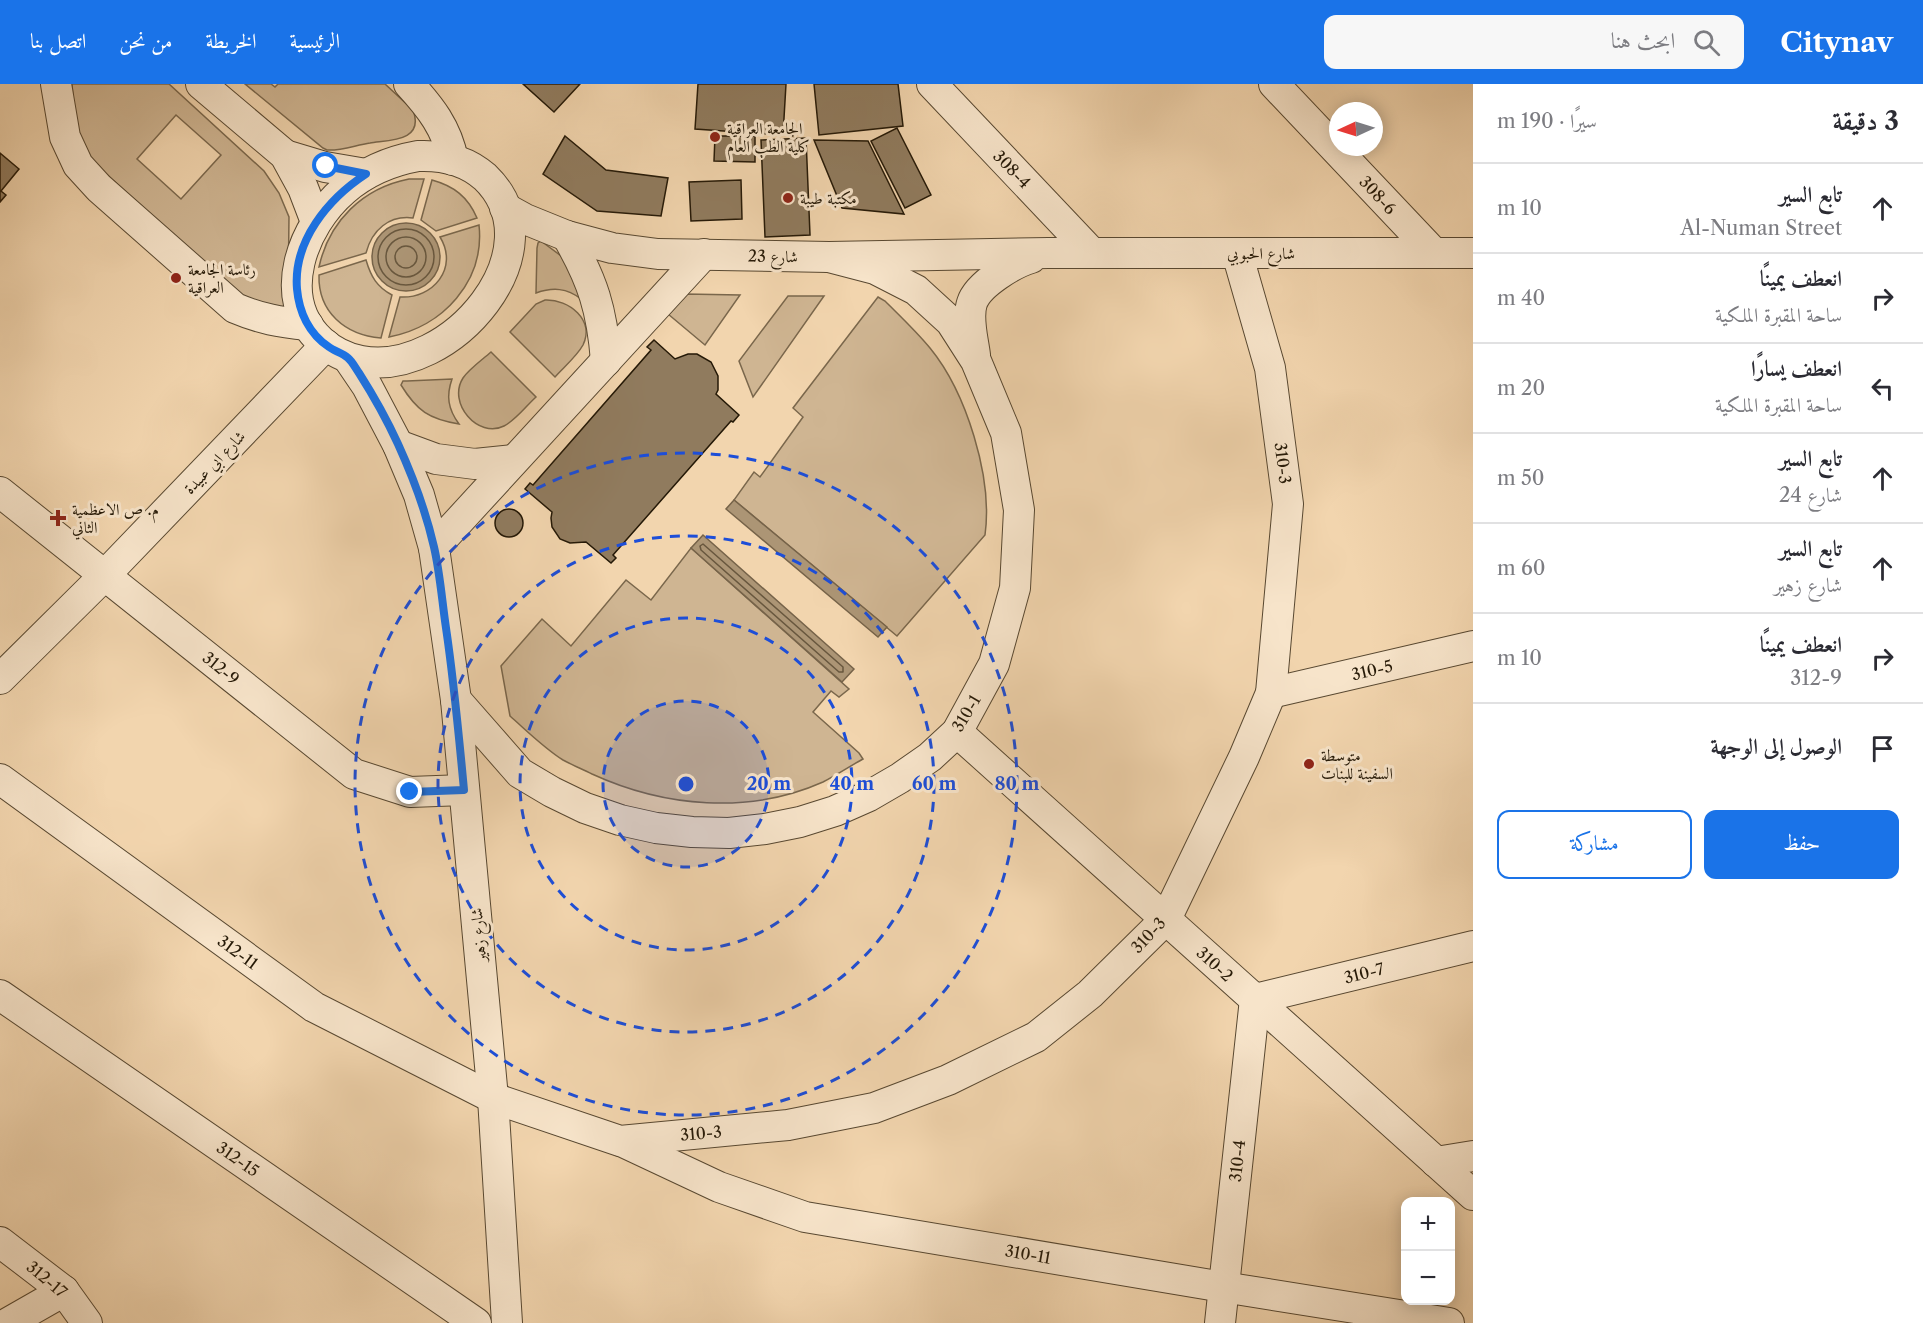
<!DOCTYPE html>
<html lang="ar">
<meta charset="utf-8">
<style>
body{margin:0;font-family:"Libre Caslon Text",Amiri,serif;background:#f7f7f7;color:#2b2b33;direction:rtl}
.controls{position:absolute;right:18px;bottom:18px;display:grid;overflow:hidden;border-radius:12px;box-shadow:0 3px 15px #0003}
.controls button{width:54px;height:54px;display:grid;place-items:center;padding:0;border:0;border-bottom:2px solid #e1e1e2;background:#fff;color:#2b2b33;font:30px sans-serif}
.compass{position:absolute;left:1329px;top:18px;width:54px;height:54px;border-radius:50%;background:#fff;box-shadow:0 3px 15px #0003;rotate:266deg}
.stop{position:absolute;width:18px;height:18px;margin:-14px;border:4px solid #1a73e8;border-radius:50%;background:#fff}
.stop.end{background:#1a73e8;border-color:#fff;box-shadow:0 2px 6px #0008}
.list{margin:0;padding:0;list-style:none}
h2{display:flex;justify-content:space-between;align-items:center;height:78px;margin:0;padding:0 24px;font-size:26px}
h2 small{font-size:20px;font-weight:400;color:#7c7c81}
.list li{display:grid;grid-template-columns:39px 1fr auto;gap:18px;align-items:center;box-sizing:border-box;height:90px;padding:0 24px;border-top:2px solid #e1e1e2}
.list b{display:block;font-size:22px;white-space:nowrap}
.list p{margin:0;font-size:20px;white-space:nowrap;color:#7c7c81}
.list em{font-size:20px;font-style:normal;color:#7c7c81}
.actions{display:flex;gap:12px;padding:18px 24px}
.actions a{flex:1;padding:14px 0;border:2px solid #1a73e8;border-radius:12px;text-align:center;font-size:21px;color:#1a73e8}
.actions .main{background:#1a73e8;color:#fff}
.icon{flex:none;width:33px;height:33px;fill:none;stroke:currentColor;stroke-width:2;stroke-linecap:round;stroke-linejoin:round}
.map{position:relative;flex:none;width:1473px;height:1239px;overflow:hidden;direction:ltr}
header{display:flex;align-items:center;gap:36px;box-sizing:border-box;height:84px;padding:0 30px;background:#1a73e8;color:#fff}
header strong{font-size:28px}
nav{display:flex;gap:33px;margin-inline-start:auto;font-size:21px}
.search{width:420px;height:54px;background:#f7f7f7;display:flex;align-items:center;gap:15px;box-sizing:border-box;padding:0 21px;border-radius:12px;color:#7c7c81;font-size:22px}
main{display:flex}
aside{flex:1;background:#fff}
.map>svg:first-child{display:block}
.green{fill:#cfb592;stroke:#7a674c;stroke-width:1.5;fill-rule:evenodd}
.water{fill:#ac9575;stroke:#766349;stroke-width:1.5}
.lines{fill:none;stroke-linecap:round;stroke-linejoin:round}
.shore{stroke:#68573e;stroke-width:1.5}
.building{fill:#907b5e;stroke:#251907;stroke-width:1.5}
.minor-casing{stroke:#584831;stroke-width:32}
.minor{stroke:#f7e4ca;stroke-width:30}
.route{stroke:#1a73e8;stroke-width:8}
.ring{fill:none;stroke:#1d4ed8;stroke-width:3;stroke-dasharray:10 8}
.poi-dot{fill:#8f2418;stroke:#f7e4ca;stroke-width:2}
.labels{text-anchor:middle;dominant-baseline:central;stroke-width:6;stroke-linejoin:round;paint-order:stroke}
.poi-label{font-size:16px;fill:#251907;stroke:#f7e4ca;text-anchor:start}
.street-label{font-size:16px;fill:#251907;stroke:#f7e4ca}
.centre{fill:#1d4ed8;stroke:#f7e4ca;stroke-width:3}
.ring-label{font-size:18px;text-anchor:middle;font-weight:bold;fill:#1d4ed8;stroke:#f7e4ca;stroke-width:6;stroke-linejoin:round;paint-order:stroke}
</style>
<header>
<strong>Citynav</strong>
<div class="search"><svg class="icon" aria-label="search" viewBox="0 0 24 24"><circle cx="10" cy="10" r="6"/><path d="M15 15l6 6"/></svg>ابحث هنا</div>
<nav><a>الرئيسية</a><a>الخريطة</a><a>من نحن</a><a>اتصل بنا</a></nav>
</header>
<main>
<aside>
<h2>3 دقيقة<small>سيرًا · 190 m</small></h2>
<ul class="list">
<li><svg class="icon" aria-label="ahead" viewBox="0 0 24 24"><path d="M12 20V5M6 11l6-6 6 6"/></svg><div><b>تابع السير</b><p>Al-Numan Street</p></div><em>10 m</em></li>
<li><svg class="icon" aria-label="right" viewBox="0 0 24 24"><path d="M7 20v-9h11M14 6l5 5-5 5"/></svg><div><b>انعطف يمينًا</b><p>ساحة المقبرة الملكية</p></div><em>40 m</em></li>
<li><svg class="icon" aria-label="left" viewBox="0 0 24 24"><path d="M17 20v-9H6M10 6l-5 5 5 5"/></svg><div><b>انعطف يسارًا</b><p>ساحة المقبرة الملكية</p></div><em>20 m</em></li>
<li><svg class="icon" aria-label="ahead" viewBox="0 0 24 24"><path d="M12 20V5M6 11l6-6 6 6"/></svg><div><b>تابع السير</b><p>شارع 24</p></div><em>50 m</em></li>
<li><svg class="icon" aria-label="ahead" viewBox="0 0 24 24"><path d="M12 20V5M6 11l6-6 6 6"/></svg><div><b>تابع السير</b><p>شارع زهير</p></div><em>60 m</em></li>
<li><svg class="icon" aria-label="right" viewBox="0 0 24 24"><path d="M7 20v-9h11M14 6l5 5-5 5"/></svg><div><b>انعطف يمينًا</b><p>312-9</p></div><em>10 m</em></li>
<li><svg class="icon" aria-label="arrive" viewBox="0 0 24 24"><path d="M6 21V4h12l-3 4 3 4H6"/></svg><div><b>الوصول إلى الوجهة</b></div></li>
</ul>
<div class="actions"><a class="main">حفظ</a><a>مشاركة</a></div>
</aside>
<div class="map">
<svg width="1473" height="1239" viewBox="0 0 1473 1239">
<rect width="100%" height="100%" fill="#f2d5ae"/>
<filter id="stains"><feTurbulence type="fractalNoise" baseFrequency=".00333" numOctaves="4"/><feColorMatrix values="0 0 0 0 .2 0 0 0 0 .09 0 0 0 0 .02 0 0 0 .5 -.17"/></filter>
<radialGradient id="worn" r=".72"><stop offset=".6" stop-color="#630" stop-opacity="0"/><stop offset="1" stop-color="#630" stop-opacity=".3"/></radialGradient>
<g class="green">
<path d="M 72,0 L 169,0 L 264,87 L 279,109 L 289,133 L 288,222 L 282,227 L 249,221 L 77,63 ZM 176,31 L 221,71 L 181,115 L 137,75 Z"/>
<path d="M 245,0 L 271,0 L 275,3 L 278,0 L 385,0 L 413,26 C 425,58 388,56 370,59 C 356,61 341,67 327,66 L 323,64 Z"/>
<path d="M 409,95 L 424,95 L 413,134 C 389,131 372,146 366,169 L 319,183 C 329,137 363,104 409,95 Z"/>
<path d="M 432,96 C 454,102 468,113 477,134 L 436,147 L 421,136 Z"/>
<path d="M 479,141 C 485,197 443,243 389,253 L 400,213 C 433,215 459,184 440,153 Z"/>
<path d="M 541,157 L 568,177 L 581,215 C 567,204 553,203 536,209 L 537,164 L 538,159 Z"/>
<path d="M 366,176 C 371,193 377,203 392,211 L 381,254 C 345,251 318,228 319,191 Z"/>
<polygon points="685,210 740,211 705,261 668,230"/>
<polygon points="788,212 824,212 753,313 739,277"/>
<path d="M 878,213 L 885,217 C 900,232 916,247 930,264 C 966,308 993,393 985,451 L 897,552 L 734,416 L 754,388 L 760,393 L 803,333 L 793,324 Z"/>
<path d="M 545,216 C 569,215 595,236 583,261 C 577,272 564,283 555,293 L 510,248 L 536,220 Z"/>
<path d="M 491,268 L 536,313 C 526,322 516,336 504,342 C 478,355 447,319 463,294 C 469,285 482,276 491,268 Z"/>
<path d="M 452,295 C 446,312 448,325 459,340 C 429,335 417,327 401,301 L 403,297 L 407,297 Z"/>
<path d="M 691,464 L 849,605 L 839,613 L 831,607 L 813,628 L 859,669 L 863,675 C 850,682 837,691 823,698 C 749,731 664,723 592,690 C 582,685 572,681 563,676 C 544,664 527,647 510,632 L 501,582 L 542,535 L 571,562 L 626,496 L 651,516 Z"/>
</g>
<g class="water">
<circle cx="406" cy="173" r="34"/>
<polygon points="734,416 887,543 878,553 726,425"/>
<polygon points="703,451 854,585 842,598 691,464"/>
</g>
<g class="lines">
<g class="shore">
<circle cx="406" cy="173" r="28"/>
<circle cx="406" cy="173" r="20"/>
<circle cx="406" cy="173" r="11"/>
<polygon points="703,460 843,583 843,588 839,588 701,466 700,462"/>
</g>
</g>
<g class="building">
<polygon points="523,0 580,0 554,28"/>
<polygon points="698,0 786,0 783,51 695,45"/>
<polygon points="814,0 898,0 903,42 819,51"/>
<polygon points="897,44 931,111 905,124 871,57"/>
<polygon points="565,52 606,86 668,94 661,132 597,127 543,90"/>
<polygon points="715,52 755,52 755,78 714,77"/>
<polygon points="806,54 810,151 765,153 761,56"/>
<polygon points="814,56 868,57 904,130 842,124"/>
<polygon points="0,69 19,85 1,107 6,111 0,118"/>
<polygon points="741,96 742,135 691,137 689,98"/>
<polygon points="654,256 675,275 688,270 697,270 711,278 718,292 718,306 716,310 739,331 733,338 731,337 613,471 616,474 611,479 586,458 570,459 560,455 552,443 551,434 552,428 525,405 530,399 533,401 651,266 647,263"/>
<circle cx="509" cy="439" r="14"/>
</g>
<g class="lines">
<g class="minor-casing">
<g id="minor">
<path d="M 56,0 L 65,53 L 78,81 L 99,104 L 235,224 C 261,235 279,238 308,241"/>
<polyline points="201,0 285,71 303,104 316,138"/>
<path d="M 409,0 C 430,23 447,44 453,76"/>
<polyline points="932,0 1092,169"/>
<polyline points="1274,0 1434,169"/>
<polyline points="285,71 325,83 366,90"/>
<path d="M 418,72 C 442,71 466,76 485,93 C 560,165 451,294 361,277 C 346,274 332,267 321,257 C 274,214 303,141 344,106 C 366,87 390,77 418,72 Z"/>
<polyline points="505,124 525,135 567,152 612,164 658,170 829,173 1049,169 1473,169"/>
<path d="M 567,152 C 593,197 602,226 606,277"/>
<path d="M 975,271 C 973,255 967,234 972,219 C 978,200 1014,179 1031,174"/>
<polyline points="348,274 367,302 398,361 419,411 434,464 456,616 493,1014 507,1239"/>
<polyline points="398,361 436,375 475,380 514,376"/>
<polyline points="0,408 354,690 410,708 464,706"/>
<polyline points="434,464 704,170"/>
<polyline points="0,595 105,491 326,261"/>
<polyline points="1271,609 1473,562"/>
<polyline points="456,616 520,689 552,708 585,724 620,736 656,744 692,748 729,749 765,745 800,738 835,727 869,712 900,694 930,673 957,648 994,580 1015,504 1019,426 1006,349 976,277 951,238 916,206 875,185 829,173"/>
<polyline points="957,648 1473,1111"/>
<polyline points="0,695 314,923 493,1014 620,1057 788,1041 874,1024 948,996 1036,953 1090,910 1166,835 1244,673 1271,609 1288,420 1270,284 1237,169"/>
<polyline points="0,911 476,1239"/>
<polyline points="621,1057 719,1103 805,1133 1223,1203 1449,1239"/>
<polyline points="1436,1078 1473,1072"/>
<polyline points="0,1158 64,1207 87,1239"/>
<polyline points="8,1239 64,1207"/>
<polyline points="1220,1239 1255,915 1473,862"/>
</g>
</g>
<use href="#minor" class="minor"/>
</g>
<g class="lines">
<path class="route" d="M 326,82 L 366,90 C 328,115 293,157 297,205 C 299,228 309,250 329,263 C 334,267 343,269 348,274 C 352,277 356,285 359,289 C 373,311 387,336 398,360 C 413,393 426,428 434,463 C 440,489 442,517 446,544 C 454,598 459,652 464,706 L 410,708"/>
</g>
<circle cx="686" cy="700" r="83" fill="#1d4ed8" fill-opacity=".12"/>
<g class="ring">
<circle cx="686" cy="700" r="83"/>
<circle cx="686" cy="700" r="166"/>
<circle cx="686" cy="700" r="248"/>
<circle cx="686" cy="700" r="331"/>
</g>
<g class="poi-dot">
<circle cx="715" cy="53" r="6"/>
<circle cx="788" cy="114" r="6"/>
<circle cx="176" cy="194" r="6"/>
<path d="M55 425h6v6h6v6h-6v6h-6v-6h-6v-6h6z"/>
<circle cx="1309" cy="680" r="6"/>
</g>
<g class="labels">
<g class="poi-label">
<text x="727" y="44">الجامعة العراقية<tspan x="727" dy="18">كلية الطب العام</tspan></text>
<text x="800" y="114">مكتبة طيبة</text>
<text x="188" y="185">رئاسة الجامعة<tspan x="188" dy="18">العراقية</tspan></text>
<text x="72" y="425">م. ص الاعظمية<tspan x="72" dy="18">الثاني</tspan></text>
<text x="1321" y="671">متوسطة<tspan x="1321" dy="18">السفينة للبنات</tspan></text>
</g>
<g class="street-label">
<text transform="translate(1012 85) rotate(46)">308-4</text>
<text transform="translate(1378 111) rotate(47)">308-6</text>
<text x="1261" y="169">شارع الحبوبي</text>
<text transform="translate(773 172) rotate(1)">شارع 23</text>
<text transform="translate(214 378) rotate(-46)">شارع ابي عبيدة</text>
<text transform="translate(1283 379) rotate(83)">310-3</text>
<text transform="translate(221 584) rotate(39)">312-9</text>
<text transform="translate(1372 586) rotate(-13)">310-5</text>
<text transform="translate(966 629) rotate(-59)">310-1</text>
<text transform="translate(478 851) rotate(-95)">شارع زهير</text>
<text transform="translate(1148 851) rotate(-47)">310-3</text>
<text transform="translate(238 868) rotate(36)">312-11</text>
<text transform="translate(1215 880) rotate(42)">310-2</text>
<text transform="translate(1364 889) rotate(-14)">310-7</text>
<text transform="translate(701 1049) rotate(-5)">310-3</text>
<text transform="translate(238 1075) rotate(35)">312-15</text>
<text transform="translate(1237 1077) rotate(-84)">310-4</text>
<text transform="translate(1028 1170) rotate(10)">310-11</text>
<text transform="translate(47 1195) rotate(40)">312-17</text>
</g>
</g>
<circle cx="686" cy="700" r="9" class="centre"/>
<g class="ring-label">
<text x="769" y="706">20 m</text>
<text x="852" y="706">40 m</text>
<text x="934" y="706">60 m</text>
<text x="1017" y="706">80 m</text>
</g>
<rect width="100%" height="100%" filter="url(#stains)"/>
<rect width="100%" height="100%" fill="url(#worn)"/>
</svg>
<div class="controls">
<button>+</button>
<button>−</button>
</div>
<svg class="compass" viewBox="-18 -18 36 36"><path d="M0-13l5 13h-10z" fill="#e53935"/><path d="M0 13l5-13h-10z" fill="#7c7c81"/></svg>
<div class="stop" style="left:326px;top:82px"></div>
<div class="stop end" style="left:410px;top:708px"></div>
</div>
</main>
